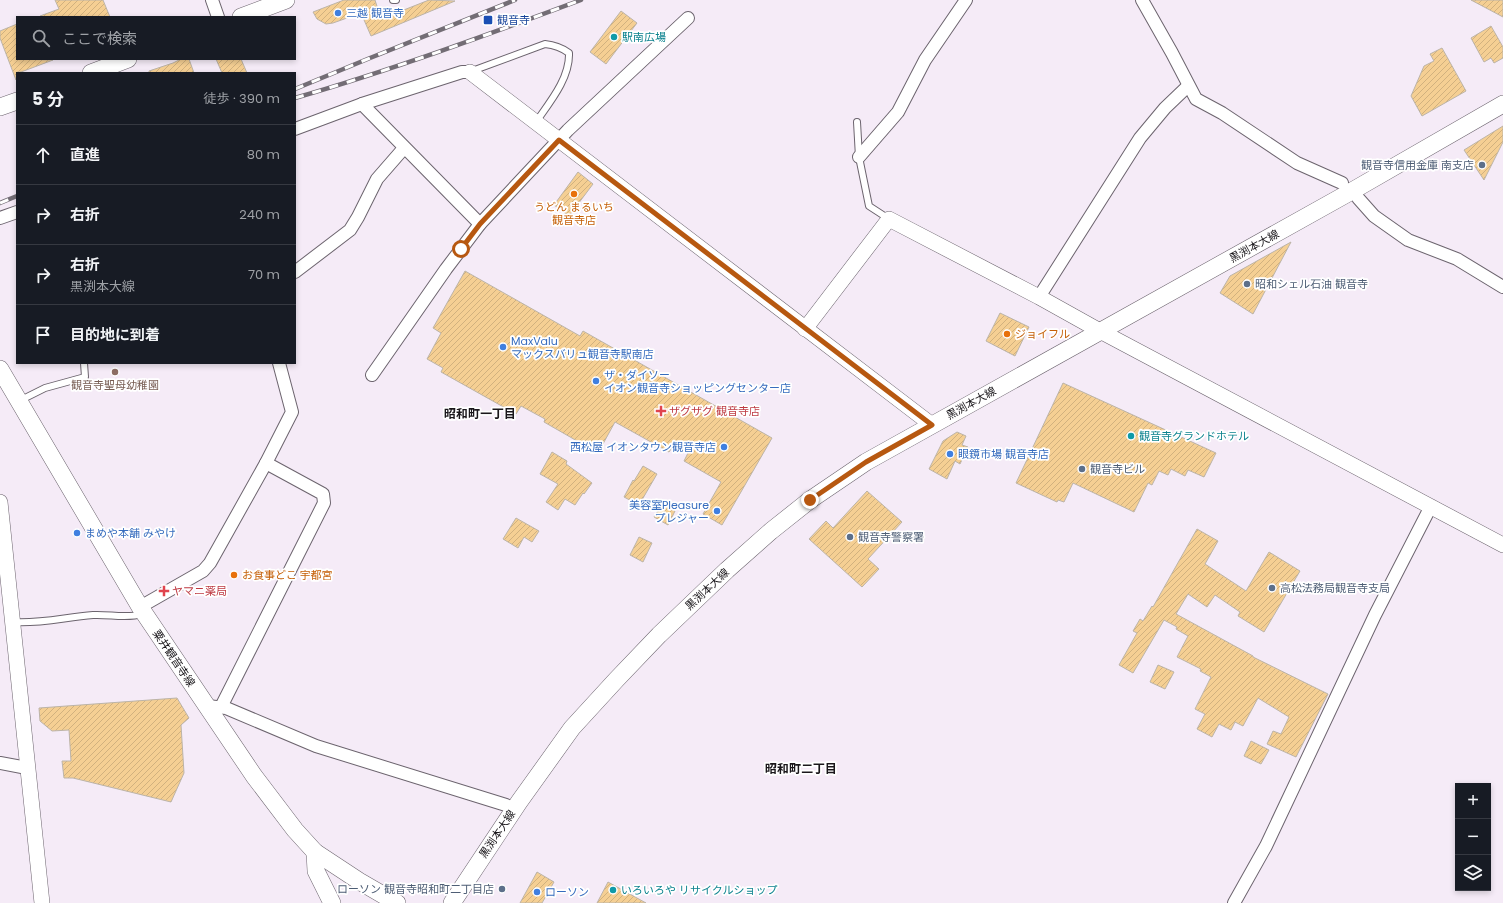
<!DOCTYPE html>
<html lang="ja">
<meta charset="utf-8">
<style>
body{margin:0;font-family:Poppins,"Noto Sans JP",sans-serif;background:#242831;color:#f1f3f6}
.controls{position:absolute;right:12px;bottom:12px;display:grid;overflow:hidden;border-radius:0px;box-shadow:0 2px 6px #0003}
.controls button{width:36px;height:36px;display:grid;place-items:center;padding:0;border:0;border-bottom:1px solid #363941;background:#171b24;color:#f1f3f6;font:20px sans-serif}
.stop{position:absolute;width:12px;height:12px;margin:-9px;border:3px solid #b75810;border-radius:50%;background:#fff}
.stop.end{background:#b75810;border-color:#fff;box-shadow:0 1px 4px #0008}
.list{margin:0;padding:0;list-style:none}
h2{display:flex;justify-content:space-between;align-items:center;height:52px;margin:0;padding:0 16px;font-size:17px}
h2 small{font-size:13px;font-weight:400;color:#9ea1a6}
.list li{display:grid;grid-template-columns:26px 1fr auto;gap:12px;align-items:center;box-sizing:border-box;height:60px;padding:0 16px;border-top:1px solid #363941}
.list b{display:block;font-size:15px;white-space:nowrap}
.list p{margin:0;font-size:13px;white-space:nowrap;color:#9ea1a6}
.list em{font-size:13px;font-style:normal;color:#9ea1a6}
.icon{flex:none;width:22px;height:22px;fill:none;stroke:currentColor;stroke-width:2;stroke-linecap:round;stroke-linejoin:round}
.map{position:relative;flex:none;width:1503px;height:903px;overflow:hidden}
.search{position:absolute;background:#171b24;box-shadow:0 2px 6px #0003;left:16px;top:16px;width:280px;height:44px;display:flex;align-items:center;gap:10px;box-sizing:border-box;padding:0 14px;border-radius:0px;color:#9ea1a6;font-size:15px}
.panel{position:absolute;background:#171b24;box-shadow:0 2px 6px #0003;left:16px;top:72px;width:280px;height:292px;border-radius:0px}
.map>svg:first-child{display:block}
.building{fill:url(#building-hatch);stroke:#bcb4a8}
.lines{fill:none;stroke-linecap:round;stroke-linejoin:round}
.service-casing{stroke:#6c646e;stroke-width:8}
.minor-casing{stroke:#6c646e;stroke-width:14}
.tertiary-casing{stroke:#6c646e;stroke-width:16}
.secondary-casing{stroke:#6c646e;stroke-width:18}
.service{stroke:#fff;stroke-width:6}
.minor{stroke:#fff;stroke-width:12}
.tertiary{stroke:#fff;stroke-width:15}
.secondary{stroke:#fff;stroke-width:17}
.rail-casing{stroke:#736d75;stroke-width:4.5}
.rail{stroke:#fff;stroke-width:3;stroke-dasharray:9;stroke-linecap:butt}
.route{stroke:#b75810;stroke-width:5}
.shop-dot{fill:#3f7fe0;stroke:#fff;stroke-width:1.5}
.transit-dot{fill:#1a4fb4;stroke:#fff;stroke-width:1.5}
.culture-dot{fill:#0f9aa8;stroke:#fff;stroke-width:1.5}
.service-dot{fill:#5c6f8a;stroke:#fff;stroke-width:1.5}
.food-dot{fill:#e8710a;stroke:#fff;stroke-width:1.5}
.education-dot{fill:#8d6e63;stroke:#fff;stroke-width:1.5}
.health-dot{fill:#e0444e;stroke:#fff;stroke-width:1.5}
.labels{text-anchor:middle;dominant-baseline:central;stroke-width:3.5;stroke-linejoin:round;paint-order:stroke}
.shop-label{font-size:11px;fill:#366cbe;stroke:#fff;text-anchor:start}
.transit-label{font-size:11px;fill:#164399;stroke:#fff;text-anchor:start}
.culture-label{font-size:11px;fill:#0d838f;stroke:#fff;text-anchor:start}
.service-label{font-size:11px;fill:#4e5e75;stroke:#fff;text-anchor:start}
.food-label{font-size:11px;fill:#c56008;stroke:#fff;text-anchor:start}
.street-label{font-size:11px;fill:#1a171b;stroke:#fff}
.education-label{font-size:11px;fill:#785e54;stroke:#fff}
.health-label{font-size:11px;fill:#be3a42;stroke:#fff;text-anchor:start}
.neighbourhood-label{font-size:12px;font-weight:bold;fill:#1a171b;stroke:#fff}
</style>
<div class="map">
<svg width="1503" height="903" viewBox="0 0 1503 903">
<defs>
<pattern id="building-hatch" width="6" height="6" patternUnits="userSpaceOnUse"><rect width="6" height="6" fill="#f5cf93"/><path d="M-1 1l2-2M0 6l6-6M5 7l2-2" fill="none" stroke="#d1b17e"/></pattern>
</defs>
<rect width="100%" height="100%" fill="#f5ebf7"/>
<g class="building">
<polygon points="55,0 103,0 110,17 40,17 40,16 59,9"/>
<polygon points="344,0 375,0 381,19 429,0 455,1 371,36 361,13 333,23 326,24 317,19 313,12"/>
<polygon points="1471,0 1503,0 1503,17"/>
<polygon points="621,11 637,23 606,64 590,52"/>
<polygon points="17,24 17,59 53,60 21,72 17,72 16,80 0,38 0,31"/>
<polygon points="1491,26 1503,47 1503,58 1494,63 1491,58 1484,62 1471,38"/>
<polygon points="1442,48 1466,91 1422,116 1411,96 1424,66 1434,61 1430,54"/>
<polygon points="181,59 189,59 194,73 149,73 149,71 173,63"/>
<polygon points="216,59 241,59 247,73 222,73"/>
<polygon points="1503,126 1503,142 1484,180 1464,150"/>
<polygon points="578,172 593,184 569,216 554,205"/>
<polygon points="1291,242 1253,314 1220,293 1230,276"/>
<polygon points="465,271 580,336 583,331 772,438 722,525 703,514 721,482 684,461 689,451 675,443 669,452 615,422 598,453 544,422 545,419 521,406 516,414 441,372 443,368 427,359 441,333 433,328"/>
<polygon points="1000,313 1029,327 1015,356 986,341"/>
<polygon points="1063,383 1216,453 1204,477 1188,470 1185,476 1171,469 1168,475 1159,471 1152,485 1148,483 1134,512 1073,483 1064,502 1058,500 1057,502 1016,483"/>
<polygon points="957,432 966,436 962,445 968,447 960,464 955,461 947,479 929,469 943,441"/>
<polygon points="552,452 567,461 566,464 592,483 584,494 583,493 575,505 565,499 558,510 546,502 558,484 540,474"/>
<polygon points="643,466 657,474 639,505 624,497 633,480 634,481"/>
<polygon points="867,491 902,522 868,559 879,569 862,587 809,539 826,521 833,528"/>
<polygon points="662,504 675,511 668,525 654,517"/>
<polygon points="516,518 539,531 532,542 524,537 518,548 503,539"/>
<polygon points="1197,529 1218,541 1205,564 1246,591 1269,552 1300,571 1264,632 1238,616 1240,612 1215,595 1207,607 1188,594 1176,614 1253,656 1253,657 1328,694 1296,757 1267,744 1273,731 1281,734 1289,717 1258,698 1243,726 1235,722 1231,730 1219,724 1212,737 1197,729 1205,714 1195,709 1211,677 1200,671 1201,669 1177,657 1188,636 1176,629 1177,627 1164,620 1133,673 1119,665 1137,633 1133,631 1140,619 1143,621 1152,606 1153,607"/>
<polygon points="639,537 652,543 643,562 630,555"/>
<polygon points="1158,665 1174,672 1165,689 1150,682"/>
<polygon points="177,698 189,718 181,725 184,773 171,802 73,778 64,778 62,761 71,761 69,730 52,731 40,721 39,708"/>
<polygon points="1251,741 1269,750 1261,764 1244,756"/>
<polygon points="537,872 554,882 542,903 520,903"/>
<polygon points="608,882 646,903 597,903"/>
</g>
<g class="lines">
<g class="service-casing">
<g id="service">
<polyline points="393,0 396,0"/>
<path d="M 472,71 L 545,44 C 555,45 561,47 569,53 C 570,78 550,102 536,122"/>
<polyline points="857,122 859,157 869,206 889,219"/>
<polyline points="19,401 45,388 85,377 84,363"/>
<path d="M 13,622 C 40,624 66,617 93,615 C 109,614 127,619 142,614"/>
</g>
</g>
<g class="minor-casing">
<g id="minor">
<polyline points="212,0 218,17"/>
<polyline points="1142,0 1172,53 1196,99 1222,113 1297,163 1342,183"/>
<polyline points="362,104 480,224"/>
<polyline points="295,129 362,104 462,72 470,72"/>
<polyline points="859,157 898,112 925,60 966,0"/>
<polyline points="1358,198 1374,216 1408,240 1457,259 1503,287"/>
<polyline points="0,218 17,212"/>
<polyline points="295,272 350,230 358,217 377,179 404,148"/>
<polyline points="1039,297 1140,138 1165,108 1188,86"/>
<polyline points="372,375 446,269 480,224 568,130 688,18"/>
<polyline points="140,607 203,571 210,563 266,463 292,412 279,363"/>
<polyline points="207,706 226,708 316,746 506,805"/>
<polyline points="221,707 324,503 323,494 266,463"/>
<polyline points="0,763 27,768"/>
<polyline points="1234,903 1266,846 1375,615 1431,506"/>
</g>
</g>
<g class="tertiary-casing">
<g id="tertiary">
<polyline points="470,72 932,425"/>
<polyline points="805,329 889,219 1039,297 1100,331 1503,545"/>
<polyline points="0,502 42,903"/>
</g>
</g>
<g class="secondary-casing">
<g id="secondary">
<polyline points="241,17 286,0"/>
<polyline points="91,73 128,59"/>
<polyline points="0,107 17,101"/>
<polyline points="0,369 140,607 254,776 295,830 315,852 359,881 397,903"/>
<polyline points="315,852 316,871 332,903"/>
<polyline points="452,903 519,802 572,728 616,680 659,635 727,570 771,531 810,500 866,462 1352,191 1503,104"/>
</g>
</g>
<use href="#service" class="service"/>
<use href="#minor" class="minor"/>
<use href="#tertiary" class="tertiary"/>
<use href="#secondary" class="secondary"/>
<g class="rail-casing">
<g id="rail">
<polyline points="295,89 370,58 515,0"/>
<path d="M 295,98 C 392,70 487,35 581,0"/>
<polyline points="0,203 17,196"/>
</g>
</g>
<use href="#rail" class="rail"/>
</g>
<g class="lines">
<polyline class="route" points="461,249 480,224 559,140 932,425 866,462 810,500"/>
</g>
<g class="shop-dot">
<circle cx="338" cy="13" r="4"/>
<circle cx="503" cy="347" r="4"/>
<circle cx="596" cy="381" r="4"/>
<circle cx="724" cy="447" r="4"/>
<circle cx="950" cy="454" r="4"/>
<circle cx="717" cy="511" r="4"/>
<circle cx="77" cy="533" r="4"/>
<circle cx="537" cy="892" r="4"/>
</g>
<rect class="transit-dot" x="483" y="15" width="10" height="10" rx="2"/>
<g class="culture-dot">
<circle cx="614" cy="37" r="4"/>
<circle cx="1131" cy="436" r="4"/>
<circle cx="613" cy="890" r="4"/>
</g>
<g class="service-dot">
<circle cx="1482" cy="165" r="4"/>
<circle cx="1247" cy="284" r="4"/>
<circle cx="1082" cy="469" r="4"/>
<circle cx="850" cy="537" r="4"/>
<circle cx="1272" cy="588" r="4"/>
<circle cx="502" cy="889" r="4"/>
</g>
<g class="food-dot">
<circle cx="574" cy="194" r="4"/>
<circle cx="1007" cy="334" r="4"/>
<circle cx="234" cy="575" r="4"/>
</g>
<circle class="education-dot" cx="115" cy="372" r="4"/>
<g class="health-dot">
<path d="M659 405h4v4h4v4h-4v4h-4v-4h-4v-4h4z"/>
<path d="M162 585h4v4h4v4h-4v4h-4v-4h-4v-4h4z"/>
</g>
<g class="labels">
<g class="shop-label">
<text x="346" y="13">三越 観音寺</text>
<text x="511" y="341">MaxValu<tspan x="511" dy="13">マックスバリュ観音寺駅南店</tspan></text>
<text x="604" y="375">ザ・ダイソー<tspan x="604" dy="13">イオン観音寺ショッピングセンター店</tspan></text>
<text x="716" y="447" text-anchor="end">西松屋 イオンタウン観音寺店</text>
<text x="958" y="454">眼鏡市場 観音寺店</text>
<text x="709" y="505" text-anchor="end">美容室Pleasure<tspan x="709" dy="13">プレジャー</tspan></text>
<text x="85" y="533">まめや本舗 みやけ</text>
<text x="545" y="892">ローソン</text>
</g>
<g class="transit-label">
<text x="497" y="20">観音寺</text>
</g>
<g class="culture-label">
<text x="622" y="37">駅南広場</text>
<text x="1139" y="436">観音寺グランドホテル</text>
<text x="621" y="890">いろいろや リサイクルショップ</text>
</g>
<g class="service-label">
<text x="1474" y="165" text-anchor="end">観音寺信用金庫 南支店</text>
<text x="1255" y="284">昭和シェル石油 観音寺</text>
<text x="1090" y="469">観音寺ビル</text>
<text x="858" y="537">観音寺警察署</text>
<text x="1280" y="588">高松法務局観音寺支局</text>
<text x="494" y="889" text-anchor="end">ローソン 観音寺昭和町二丁目店</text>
</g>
<g class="food-label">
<text x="574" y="207" text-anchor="middle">うどん まるいち<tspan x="574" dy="13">観音寺店</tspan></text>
<text x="1015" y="334">ジョイフル</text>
<text x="242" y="575">お食事どこ 宇都宮</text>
</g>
<g class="street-label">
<text transform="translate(1254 246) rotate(-29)">黒渕本大線</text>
<text transform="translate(971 403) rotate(-29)">黒渕本大線</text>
<text transform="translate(707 589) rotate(-43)">黒渕本大線</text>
<text transform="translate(174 658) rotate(56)">粟井観音寺線</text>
<text transform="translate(497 834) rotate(-56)">黒渕本大線</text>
</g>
<g class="education-label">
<text x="115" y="385">観音寺聖母幼稚園</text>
</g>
<g class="health-label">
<text x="669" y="411">ザグザグ 観音寺店</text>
<text x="172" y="591">ヤマニ薬局</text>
</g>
<g class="neighbourhood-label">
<text x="480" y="413">昭和町一丁目</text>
<text x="801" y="768">昭和町二丁目</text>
</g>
</g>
</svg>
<div class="controls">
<button>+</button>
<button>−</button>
<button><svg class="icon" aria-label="layers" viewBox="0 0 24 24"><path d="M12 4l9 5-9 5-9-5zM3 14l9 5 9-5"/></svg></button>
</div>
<div class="stop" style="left:461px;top:249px"></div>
<div class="stop end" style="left:810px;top:500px"></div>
<div class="search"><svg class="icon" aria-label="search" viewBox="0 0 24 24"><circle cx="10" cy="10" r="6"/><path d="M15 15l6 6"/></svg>ここで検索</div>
<section class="panel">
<h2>5 分<small>徒歩 · 390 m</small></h2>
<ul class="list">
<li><svg class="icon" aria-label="ahead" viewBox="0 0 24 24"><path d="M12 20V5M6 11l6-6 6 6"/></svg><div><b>直進</b></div><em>80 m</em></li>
<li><svg class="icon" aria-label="right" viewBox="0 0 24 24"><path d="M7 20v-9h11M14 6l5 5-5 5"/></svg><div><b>右折</b></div><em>240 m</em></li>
<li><svg class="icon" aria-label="right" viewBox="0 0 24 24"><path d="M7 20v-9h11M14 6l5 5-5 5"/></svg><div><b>右折</b><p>黒渕本大線</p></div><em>70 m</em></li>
<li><svg class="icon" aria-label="arrive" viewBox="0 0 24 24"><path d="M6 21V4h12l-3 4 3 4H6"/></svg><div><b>目的地に到着</b></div></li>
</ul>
</section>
</div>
